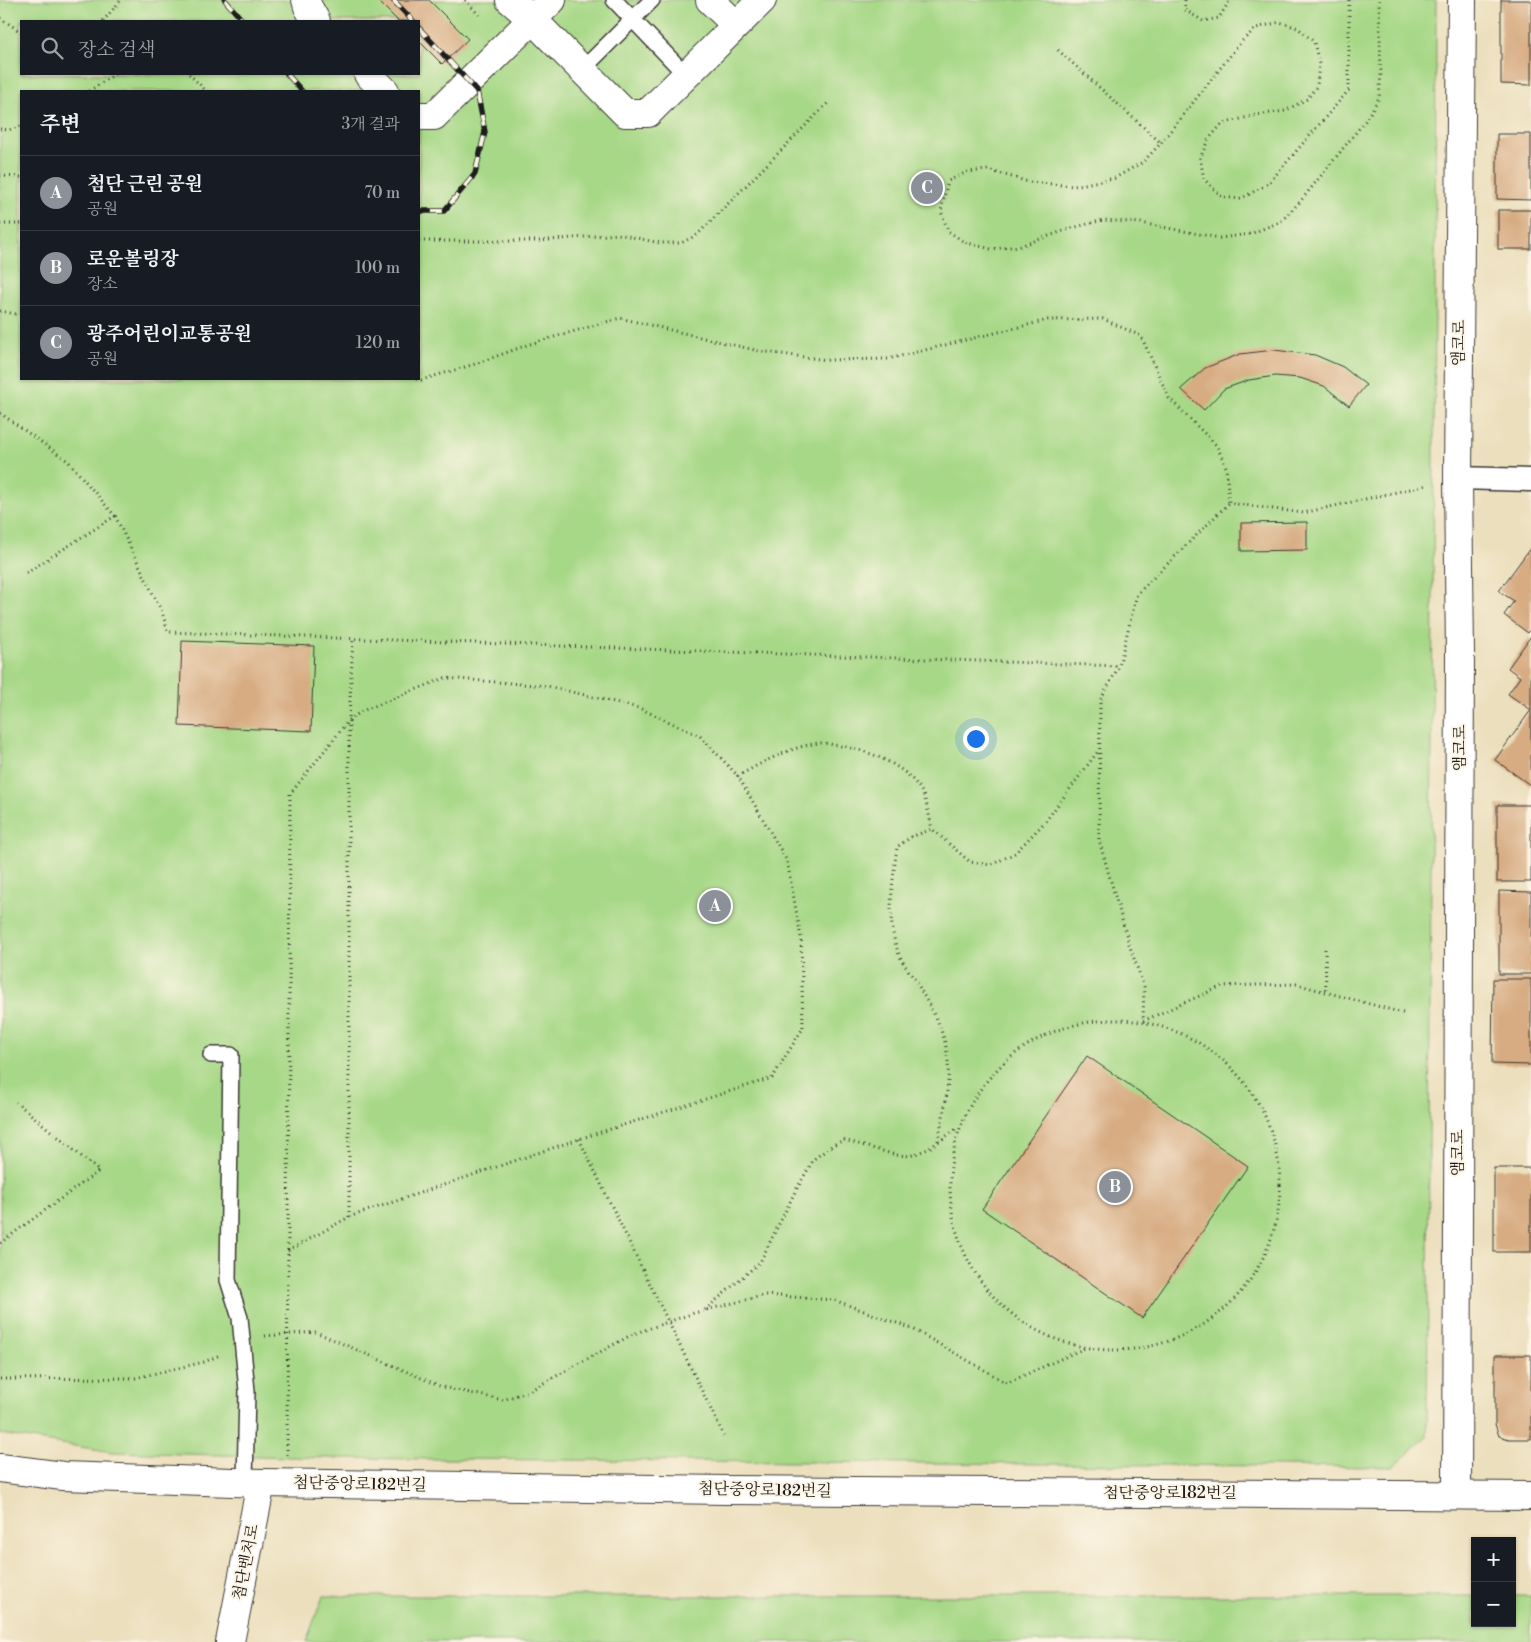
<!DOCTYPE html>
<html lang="ko">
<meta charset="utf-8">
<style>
body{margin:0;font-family:"Libre Bodoni","Noto Serif KR",serif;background:#242831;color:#f1f3f6}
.controls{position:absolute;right:15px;bottom:15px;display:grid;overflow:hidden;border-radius:0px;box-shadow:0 1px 4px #0004}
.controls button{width:45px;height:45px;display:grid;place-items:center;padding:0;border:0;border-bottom:1px solid #363941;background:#171b24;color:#f1f3f6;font:25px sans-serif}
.you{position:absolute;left:975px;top:738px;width:18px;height:18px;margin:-12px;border:4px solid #fff;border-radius:50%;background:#1a73e8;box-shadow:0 0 0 8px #1a73e833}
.badge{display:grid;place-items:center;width:32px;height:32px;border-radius:50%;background:#8c9099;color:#fff;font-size:16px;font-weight:700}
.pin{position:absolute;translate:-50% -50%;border:2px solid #fff;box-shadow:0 1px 5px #0006}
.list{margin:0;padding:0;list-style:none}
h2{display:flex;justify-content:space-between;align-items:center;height:65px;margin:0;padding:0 20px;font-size:21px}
h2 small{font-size:16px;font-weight:400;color:#9ea1a6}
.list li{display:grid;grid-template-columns:32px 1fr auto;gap:15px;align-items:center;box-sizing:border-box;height:75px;padding:0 20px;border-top:1px solid #363941}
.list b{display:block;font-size:19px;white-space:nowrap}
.list p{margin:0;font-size:16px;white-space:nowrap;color:#9ea1a6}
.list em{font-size:16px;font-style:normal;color:#9ea1a6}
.icon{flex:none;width:28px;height:28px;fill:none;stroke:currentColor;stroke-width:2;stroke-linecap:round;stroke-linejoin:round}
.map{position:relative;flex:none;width:1531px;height:1642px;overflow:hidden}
.search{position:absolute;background:#171b24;box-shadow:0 1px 4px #0004;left:20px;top:20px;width:400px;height:55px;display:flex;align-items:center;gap:12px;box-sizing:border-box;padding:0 18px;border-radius:0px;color:#9ea1a6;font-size:19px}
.panel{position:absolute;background:#171b24;box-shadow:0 1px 4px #0004;left:20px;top:90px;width:400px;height:290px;border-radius:0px}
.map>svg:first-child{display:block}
.green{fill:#a7d887;stroke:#627a52;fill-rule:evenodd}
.building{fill:#d7ac82}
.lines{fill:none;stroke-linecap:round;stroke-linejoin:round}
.service-casing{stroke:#3b3934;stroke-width:18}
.pedestrian-casing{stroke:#3b3934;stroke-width:25}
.minor-casing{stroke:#3b3934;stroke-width:30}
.tertiary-casing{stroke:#3b3934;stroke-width:30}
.path{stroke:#3b3934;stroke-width:3;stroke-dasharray:1 4;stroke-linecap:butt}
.service{stroke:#fff;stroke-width:15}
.pedestrian{stroke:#fff;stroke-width:22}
.minor{stroke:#fff;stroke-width:28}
.tertiary{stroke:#fff;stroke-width:28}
.rail-casing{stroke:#1c1c1c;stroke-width:5.5}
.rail{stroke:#fcf5e5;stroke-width:4;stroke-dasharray:11;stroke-linecap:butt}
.labels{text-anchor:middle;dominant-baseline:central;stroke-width:4;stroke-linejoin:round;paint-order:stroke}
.street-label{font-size:16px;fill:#1c1c1c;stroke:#fcf5e5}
</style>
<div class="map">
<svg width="1531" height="1642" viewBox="0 0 1531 1642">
<rect width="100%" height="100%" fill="#fcf5e5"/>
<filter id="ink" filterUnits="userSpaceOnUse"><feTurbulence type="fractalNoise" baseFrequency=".02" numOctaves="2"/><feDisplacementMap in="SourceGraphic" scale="10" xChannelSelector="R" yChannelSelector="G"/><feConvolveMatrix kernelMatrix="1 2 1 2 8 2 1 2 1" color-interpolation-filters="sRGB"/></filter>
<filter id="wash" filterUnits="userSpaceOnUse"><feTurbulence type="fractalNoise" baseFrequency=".0096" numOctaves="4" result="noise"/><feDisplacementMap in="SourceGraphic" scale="20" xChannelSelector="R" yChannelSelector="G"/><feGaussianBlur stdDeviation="1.12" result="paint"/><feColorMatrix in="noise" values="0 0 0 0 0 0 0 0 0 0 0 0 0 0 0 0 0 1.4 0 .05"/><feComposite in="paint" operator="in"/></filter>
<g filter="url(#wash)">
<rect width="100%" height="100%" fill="#ecdfbd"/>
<g class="green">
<path d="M 0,0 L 1436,0 L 1435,302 L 1427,1436 L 1393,1467 L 327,1458 L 112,1452 L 0,1434 ZM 21,21 L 419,21 L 419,74 L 21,74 ZM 21,91 L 419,91 L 419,379 L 21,379 Z"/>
<polygon points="323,1596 1475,1596 1475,1623 1512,1623 1512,1596 1531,1596 1531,1642 306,1642"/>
</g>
<g id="blocks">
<g class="building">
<polygon points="377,0 429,0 468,39 442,64 419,41 419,21 398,21"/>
<polygon points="1501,0 1531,0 1531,85 1501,84"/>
<polygon points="1497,134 1531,134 1531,200 1497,199"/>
<rect x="1498" y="210" width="33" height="39"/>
<polygon points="1274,350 1315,355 1343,367 1366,385 1349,406 1324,386 1300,378 1275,376 1249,380 1224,389 1204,410 1181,389 1205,368 1240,354"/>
<polygon points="1307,522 1307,550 1241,551 1241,523"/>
<polygon points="1531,547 1531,628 1528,633 1504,615 1514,601 1499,591"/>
<polygon points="1531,636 1531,710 1508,694 1520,677 1508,668"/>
<polygon points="182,641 314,646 311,731 179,726"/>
<polygon points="1531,710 1531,783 1530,785 1495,760"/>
<rect x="1497" y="805" width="34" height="77"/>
<polygon points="1499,891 1531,892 1531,974 1499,974"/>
<polygon points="1493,979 1531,979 1531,1065 1492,1064"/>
<polygon points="1087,1056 1248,1166 1142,1318 982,1209"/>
<rect x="1494" y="1168" width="37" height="84"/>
<polygon points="1495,1355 1531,1355 1531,1439 1509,1439 1499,1436 1495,1424"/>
</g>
</g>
</g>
<g filter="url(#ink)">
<use href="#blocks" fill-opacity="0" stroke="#3b3934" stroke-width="1"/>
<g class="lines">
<g class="service-casing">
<g id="service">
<polyline points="614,0 686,75"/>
<polyline points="582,70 652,0"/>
<polyline points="211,1055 231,1055 228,1280 240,1318 247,1391 245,1482"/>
</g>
</g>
<g class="pedestrian-casing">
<polyline id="pedestrian" points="1458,478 1531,480"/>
</g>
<g class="minor-casing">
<g id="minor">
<polyline points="306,0 308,7 316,21"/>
<polyline points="510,0 533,20 625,113 648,113 762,0"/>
<polyline points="710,0 736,25"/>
<polyline points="368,74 385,91"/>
<polyline points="419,116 434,116 552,0"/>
<polyline points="1457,1495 1460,654 1458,478 1462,0"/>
</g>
</g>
<g class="tertiary-casing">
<g id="tertiary">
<polyline points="0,1468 63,1476 261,1483 726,1490 1531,1496"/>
<polyline points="230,1642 261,1483"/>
</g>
</g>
<g class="path">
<polyline points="465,0 479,15"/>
<polyline points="1185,0 1185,10 1203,21 1219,18 1230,0"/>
<polyline points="1349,0 1349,90 1268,184 1240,199 1222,197 1204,179 1200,158 1208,140 1222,124 1256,115 1285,111 1307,99 1317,86 1319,64 1314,42 1298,28 1280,22 1256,28 1241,42 1161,143 1143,162 1115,178 1074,186 1029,182 988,170 967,172 948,181 941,211 948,231 964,242 991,249 1020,246 1072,228 1103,220 1141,223 1220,238 1250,234 1280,222 1299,203 1366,120 1379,98 1381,73 1379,0"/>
<polyline points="0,18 21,32"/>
<polyline points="103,21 121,0"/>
<polyline points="1058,50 1161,143"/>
<polyline points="189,74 206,91"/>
<polyline points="89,91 115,74"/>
<polyline points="0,129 9,130 21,126"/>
<polyline points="0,176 21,177"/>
<polyline points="0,224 21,224"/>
<polyline points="419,241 539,241 618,234 660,243 681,243 697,235 828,103"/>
<polyline points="0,311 21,315"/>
<polyline points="416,379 421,380 475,364 530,344 620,318 759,351 827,360 888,359 1048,320 1103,319 1141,336 1169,398 1217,446 1226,467 1229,503"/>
<polyline points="0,413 68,461 115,516 23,575"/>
<polyline points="115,516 162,612 168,632 1119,666"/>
<polyline points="1325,949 1326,993"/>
<polyline points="1403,1013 1296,984 1222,986 1143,1021 1144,987 1129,944 1099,840 1100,701 1119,666 1137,594 1229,503 1303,513 1428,485"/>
<circle cx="1115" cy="1185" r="165"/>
<polyline points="579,1139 724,1436"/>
<path d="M 938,1141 C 945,1106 955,1068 942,1033 C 937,1017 927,1003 920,988 C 913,975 901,963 897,949 C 886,916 893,881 897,847 L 911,837 L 932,829 L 970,862 L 991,865 L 1015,853 L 1045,822 L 1099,750"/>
<polyline points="349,1217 349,720 353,638"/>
<polyline points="0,1243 99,1171 16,1102"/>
<path d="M 288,1251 L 349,1217 L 579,1139 L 772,1078 L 803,1028 L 801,937 L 787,861 L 738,776 C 763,762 790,747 819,743 C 824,743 830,744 834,745 C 864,749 899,761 918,786 C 927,797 929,816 932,829"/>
<polyline points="705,1310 760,1262 796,1190 814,1159 833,1145 844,1140 896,1155 910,1156 928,1149 958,1128"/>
<polyline points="265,1336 316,1332 442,1387 503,1400 529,1391 633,1334 694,1313 765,1295 834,1300 913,1329 1007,1383 1085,1348"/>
<polyline points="0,1379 135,1378 204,1362 220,1355"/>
<polyline points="287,1455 290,794 349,720 362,711 445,678 547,686 639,708 700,736 738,776"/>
</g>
<use href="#service" class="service"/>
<use href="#pedestrian" class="pedestrian"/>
<use href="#minor" class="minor"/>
<use href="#tertiary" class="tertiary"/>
<g class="rail-casing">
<g id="rail">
<polyline points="225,0 243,21"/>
<polyline points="393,0 413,21"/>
<polyline points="419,28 477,91 485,132 475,174 444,211 419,211"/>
<polyline points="287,74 302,91"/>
</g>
</g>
<use href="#rail" class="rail"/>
</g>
</g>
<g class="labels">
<g class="street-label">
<text transform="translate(1459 343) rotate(-89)">앰코로</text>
<text transform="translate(1460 748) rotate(-90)">앰코로</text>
<text transform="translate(1458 1153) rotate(-90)">앰코로</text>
<text transform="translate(360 1484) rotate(1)">첨단중앙로182번길</text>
<text transform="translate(765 1490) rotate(1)">첨단중앙로182번길</text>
<text x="1170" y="1493">첨단중앙로182번길</text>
<text transform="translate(246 1562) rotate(-79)">첨단벤처로</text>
</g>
</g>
</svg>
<div class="controls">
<button>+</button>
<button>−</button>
</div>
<div class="you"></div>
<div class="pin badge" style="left:715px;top:906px">A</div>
<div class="pin badge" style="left:1115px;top:1187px">B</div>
<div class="pin badge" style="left:927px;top:188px">C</div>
<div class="search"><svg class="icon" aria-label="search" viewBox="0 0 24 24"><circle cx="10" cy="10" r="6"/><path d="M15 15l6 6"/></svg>장소 검색</div>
<section class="panel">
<h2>주변<small>3개 결과</small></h2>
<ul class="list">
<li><span class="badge">A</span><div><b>첨단 근린 공원</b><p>공원</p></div><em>70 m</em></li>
<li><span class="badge">B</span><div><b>로운볼링장</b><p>장소</p></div><em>100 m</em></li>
<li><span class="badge">C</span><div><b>광주어린이교통공원</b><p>공원</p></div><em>120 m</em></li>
</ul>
</section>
</div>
